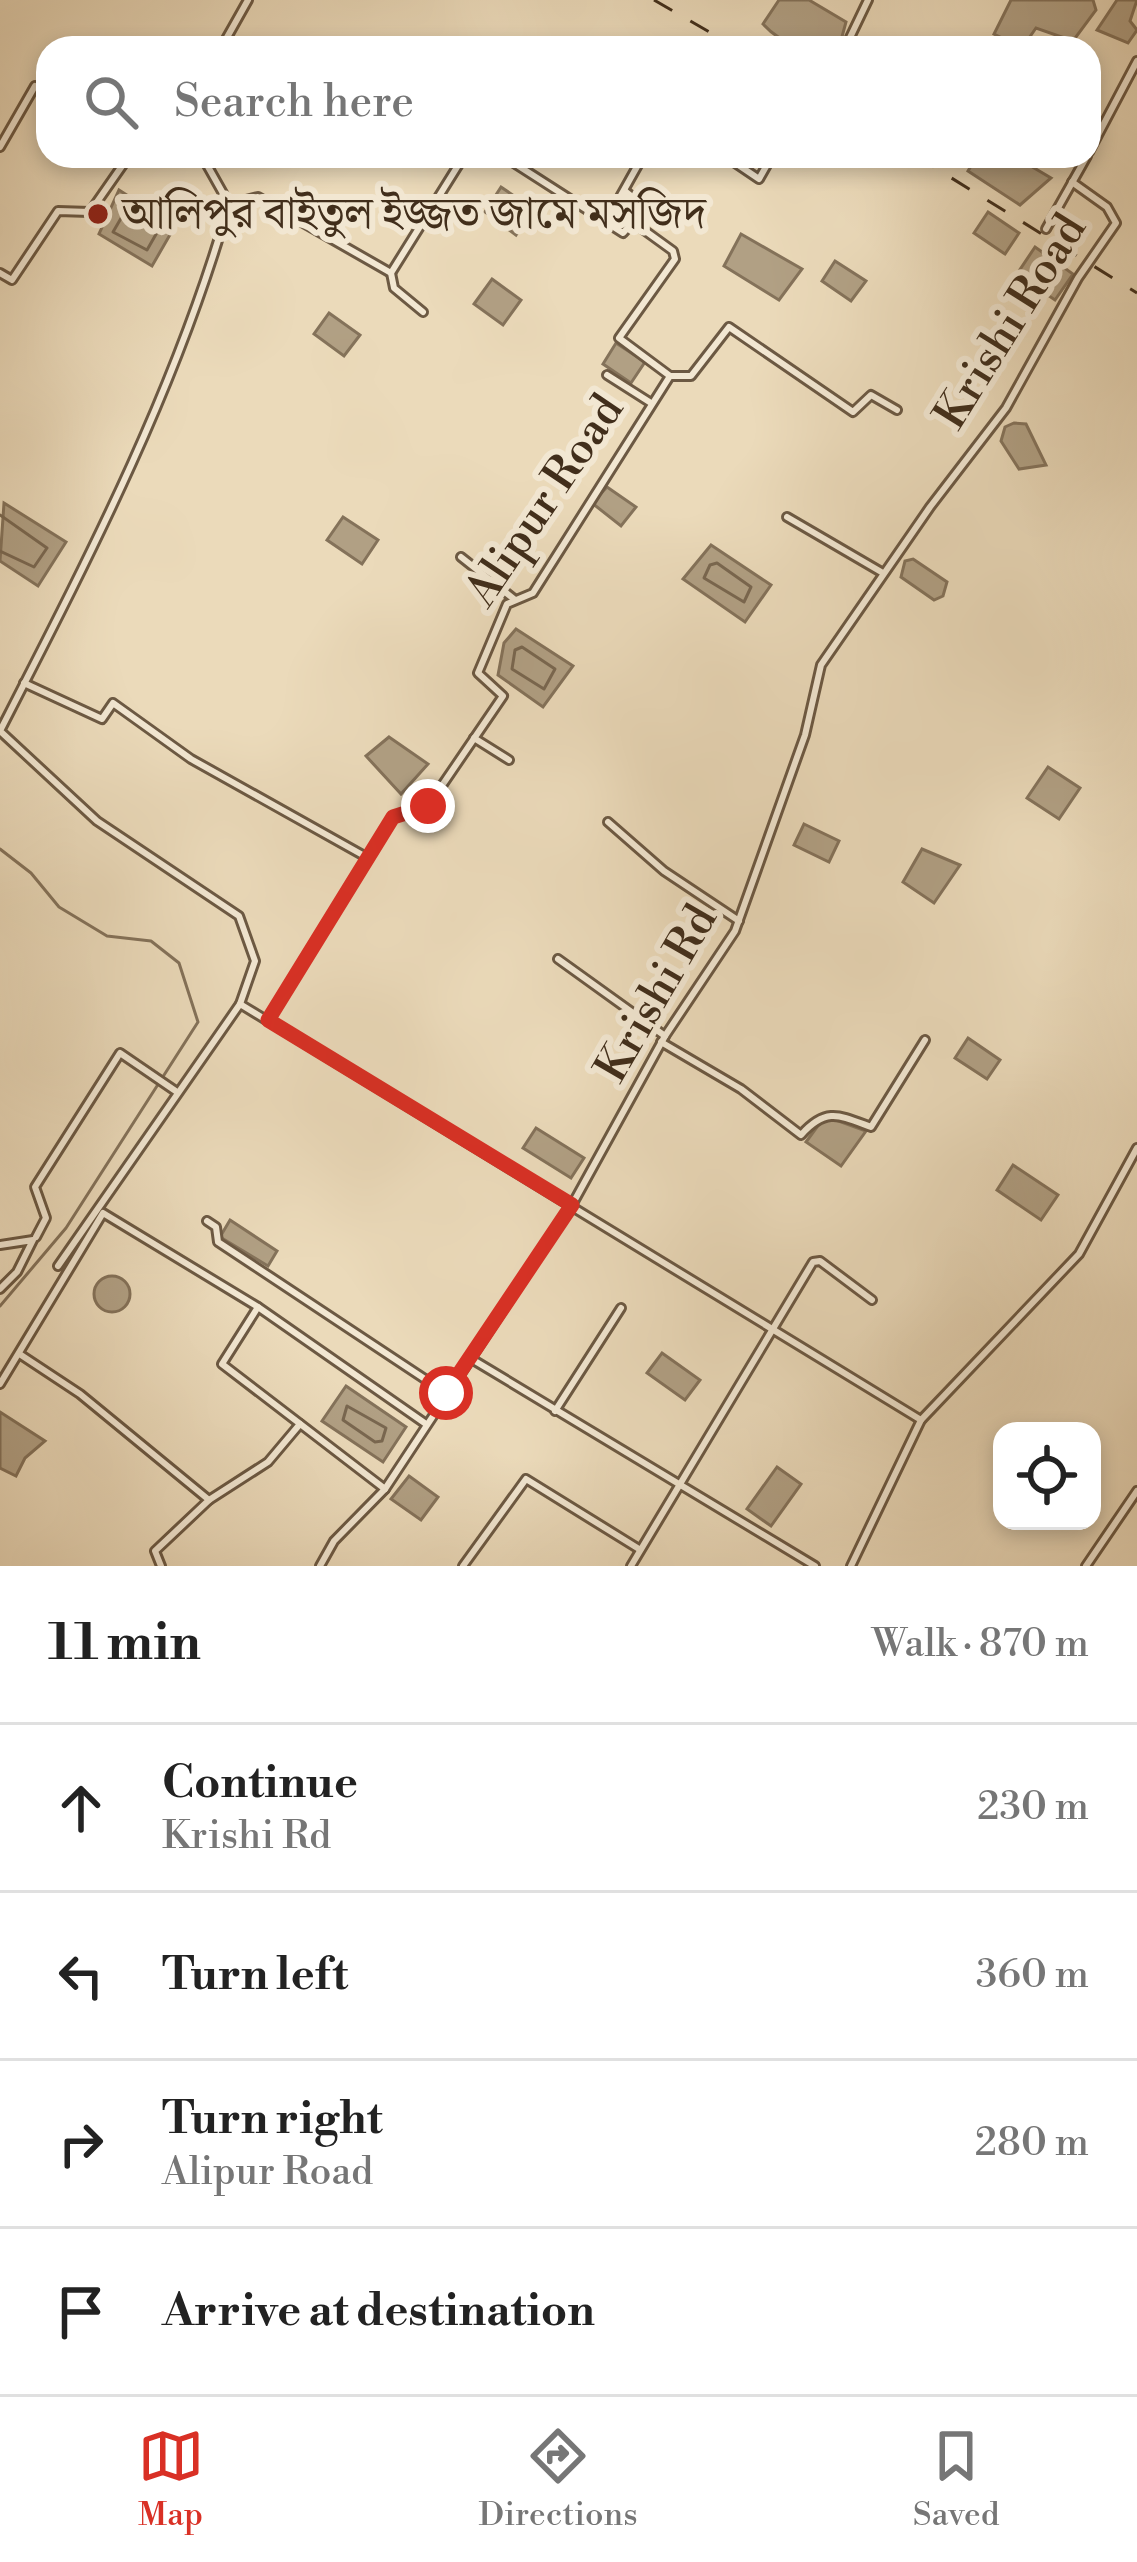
<!DOCTYPE html>
<meta charset="utf-8">
<style>
body{margin:0;font-family:"Libre Bodoni","Noto Serif Bengali",serif;background:#f6f6f6;color:#222}
.controls{position:absolute;right:36px;bottom:36px;display:grid;overflow:hidden;border-radius:24px;box-shadow:0 6px 18px #0003}
.controls button{width:108px;height:108px;display:grid;place-items:center;padding:0;border:0;border-bottom:3px solid #e0e0e0;background:#fff;color:#222;font:60px sans-serif}
.stop{position:absolute;width:36px;height:36px;margin:-27px;border:9px solid #d93025;border-radius:50%;background:#fff}
.stop.end{background:#d93025;border-color:#fff;box-shadow:0 3px 12px #0008}
.list{margin:0;padding:0;list-style:none}
h2{display:flex;justify-content:space-between;align-items:center;height:156px;margin:0;padding:0 48px;font-size:51px}
h2 small{font-size:39px;font-weight:400;color:#767676}
.list li{display:grid;grid-template-columns:78px 1fr auto;gap:36px;align-items:center;box-sizing:border-box;height:168px;padding:0 48px;border-top:3px solid #e0e0e0}
.list b{display:block;font-size:45px;white-space:nowrap}
.list p{margin:0;font-size:39px;white-space:nowrap;color:#767676}
.list em{font-size:39px;font-style:normal;color:#767676}
.icon{flex:none;width:66px;height:66px;fill:none;stroke:currentColor;stroke-width:2;stroke-linecap:round;stroke-linejoin:round}
.map{position:relative;flex:none;width:1137px;height:1566px;overflow:hidden}
.search{position:absolute;background:#fff;box-shadow:0 6px 18px #0003;left:36px;right:36px;top:36px;height:132px;display:flex;align-items:center;gap:30px;box-sizing:border-box;padding:0 42px;border-radius:36px;color:#767676;font-size:45px}
.sheet{height:828px;background:#fff}
nav{display:flex;justify-content:space-around;align-items:center;box-sizing:border-box;height:168px;border-top:3px solid #e0e0e0;background:#fff;font-size:33px;color:#767676}
nav a{display:grid;justify-items:center;gap:6px}
nav .on{color:#d93025}
.map>svg:first-child{display:block}
.water{fill:#b1a084;stroke:#84725a;stroke-width:3}
.lines{fill:none;stroke-linecap:round;stroke-linejoin:round}
.shore{stroke:#796750;stroke-width:3}
.stream{stroke:#84725a;stroke-width:3}
.minor-casing{stroke:#6c5943;stroke-width:12}
.minor{stroke:#f2e7d2;stroke-width:6}
.rail{stroke:#412e1b;stroke-width:3;stroke-dasharray:21 21;stroke-linecap:butt}
.route{stroke:#d93025;stroke-width:15}
.poi-dot{fill:#8f2418;stroke:#f2e7d2;stroke-width:4.5}
.labels{text-anchor:middle;dominant-baseline:central;stroke-width:12;stroke-linejoin:round;paint-order:stroke}
.poi-label{font-size:45px;fill:#412e1b;stroke:#f2e7d2;text-anchor:start}
.street-label{font-size:45px;fill:#412e1b;stroke:#f2e7d2}
</style>
<div class="map">
<svg width="1137" height="1566" viewBox="0 0 1137 1566">
<rect width="100%" height="100%" fill="#ebdaba"/>
<filter id="stains"><feTurbulence type="fractalNoise" baseFrequency=".00167" numOctaves="4"/><feColorMatrix values="0 0 0 0 .2 0 0 0 0 .09 0 0 0 0 .02 0 0 0 .5 -.17"/></filter>
<radialGradient id="worn" r=".72"><stop offset=".6" stop-color="#630" stop-opacity="0"/><stop offset="1" stop-color="#630" stop-opacity=".3"/></radialGradient>
<g class="water">
<path d="M 779,0 L 809,0 L 846,22 L 839,48 C 807,48 786,49 763,24 Z"/>
<polygon points="1011,0 1093,0 1096,10 1073,41 1036,28 1022,48 994,34"/>
<polygon points="1117,0 1137,0 1130,21 1137,30 1128,43 1097,30"/>
<polygon points="977,156 1014,156 1051,178 1020,205 968,171"/>
<polygon points="501,187 533,209 516,235 485,212"/>
<polygon points="119,190 175,226 152,266 99,234"/>
<polygon points="988,212 1019,233 1005,254 974,233"/>
<polygon points="741,234 802,269 779,300 724,266"/>
<polygon points="1035,247 1073,274 1055,300 1017,274"/>
<polygon points="835,261 866,281 851,301 822,281"/>
<polygon points="492,279 521,300 503,325 474,304"/>
<polygon points="329,313 360,335 344,356 314,334"/>
<polygon points="616,343 645,362 631,383 603,364"/>
<polygon points="1014,423 1026,424 1046,465 1019,469 1001,441 1005,427"/>
<polygon points="607,487 636,507 621,526 592,503"/>
<polygon points="4,503 66,542 38,586 0,561"/>
<polygon points="343,517 378,540 362,564 327,540"/>
<polygon points="711,545 771,585 745,622 683,579"/>
<polygon points="913,559 947,582 943,596 934,600 901,577 905,561"/>
<polygon points="516,629 573,666 543,707 498,675 504,643"/>
<polygon points="389,737 428,764 401,794 366,756"/>
<polygon points="1048,767 1080,788 1059,819 1027,798"/>
<polygon points="804,824 839,841 829,862 794,845"/>
<polygon points="922,849 960,865 934,903 903,882"/>
<polygon points="968,1038 1000,1060 987,1079 955,1058"/>
<polygon points="825,1116 866,1131 841,1166 806,1142"/>
<polygon points="536,1128 584,1158 571,1178 523,1148"/>
<polygon points="1013,1165 1058,1195 1041,1220 997,1190"/>
<polygon points="230,1220 277,1251 268,1266 220,1237"/>
<circle cx="112" cy="1294" r="18"/>
<polygon points="662,1353 700,1380 685,1400 647,1373"/>
<polygon points="346,1386 406,1427 383,1462 322,1421"/>
<polygon points="0,1412 45,1441 25,1458 16,1476 0,1468"/>
<polygon points="777,1467 801,1484 771,1526 747,1509"/>
<polygon points="409,1476 438,1497 421,1520 391,1499"/>
</g>
<g class="lines">
<g class="shore">
<polygon points="127,208 159,229 147,250 113,232"/>
<polyline points="0,515 47,548 34,567 0,551"/>
<polygon points="717,563 751,587 744,602 704,578 710,565"/>
<polygon points="522,647 555,669 544,689 512,669 515,650"/>
<polygon points="347,1406 386,1428 382,1441 375,1442 343,1420"/>
</g>
<polyline class="stream" points="0,849 31,873 59,907 107,936 151,941 179,963 198,1022 66,1228 0,1306"/>
<g class="minor-casing">
<g id="minor">
<polyline points="101,48 103,45"/>
<polyline points="221,48 248,0"/>
<polyline points="845,48 868,0"/>
<polyline points="0,147 35,86"/>
<polyline points="1089,152 1137,61"/>
<path d="M 202,156 L 229,204 C 176,390 88,559 0,731 L 97,821 L 239,916 L 255,961 L 240,1004"/>
<polyline points="725,156 759,179 772,156"/>
<polyline points="625,191 636,200 633,222"/>
<polyline points="230,204 258,197 391,273 464,156"/>
<polyline points="606,222 643,156"/>
<polyline points="1046,229 1087,156"/>
<polyline points="0,273 12,280 58,211 90,212 129,156"/>
<polyline points="391,273 394,288 423,312"/>
<polyline points="607,375 651,403"/>
<polyline points="670,376 691,376 729,327 853,412 871,395 897,410"/>
<polyline points="787,517 883,573"/>
<polyline points="461,557 514,599"/>
<polyline points="24,683 102,719 113,703 191,759 368,858"/>
<polyline points="474,738 509,760"/>
<polyline points="608,822 664,871 739,921"/>
<polyline points="558,959 665,1036"/>
<polyline points="268,1020 393,817 428,806 503,696 478,673 507,604 533,593 670,376 619,338 675,259 673,251 633,222 623,233 503,156"/>
<path d="M 661,1042 L 741,1089 L 801,1135 C 826,1107 839,1115 871,1127 L 925,1040"/>
<polyline points="207,1221 216,1227 218,1242 446,1393"/>
<polyline points="36,1237 46,1218 35,1187 120,1053 177,1092"/>
<polyline points="0,1245 33,1240 17,1272 0,1289"/>
<polyline points="58,1266 240,1004 921,1420"/>
<polyline points="258,1307 222,1364 385,1489 334,1541 320,1566"/>
<polyline points="21,1355 80,1394 209,1500 155,1551 161,1566"/>
<polyline points="470,1358 815,1566"/>
<polyline points="0,1384 103,1213 258,1307 426,1424"/>
<polyline points="555,1411 621,1308"/>
<polyline points="385,1489 572,1205 665,1036 735,931 805,735 821,665 930,507 1006,408 1078,278 1116,223 1107,207 1072,182"/>
<polyline points="209,1500 268,1462 300,1424"/>
<polyline points="463,1566 526,1479 639,1549"/>
<polyline points="631,1566 813,1262 820,1261 872,1300"/>
<polyline points="851,1566 921,1420 1079,1254 1137,1148"/>
<polyline points="1086,1566 1137,1491"/>
</g>
</g>
<use href="#minor" class="minor"/>
<g class="rail">
<polyline points="654,0 737,48"/>
<polyline points="916,156 1137,293"/>
</g>
</g>
<g class="lines">
<polyline class="route" points="428,806 393,817 268,1020 572,1205 446,1393"/>
</g>
<circle class="poi-dot" cx="98" cy="214" r="12"/>
<g class="labels">
<g class="poi-label">
<text x="122" y="214">আলিপুর বাইতুল ইজ্জত জামে মসজিদ</text>
</g>
<g class="street-label">
<text transform="translate(1011 322) rotate(-58)">Krishi Road</text>
<text transform="translate(545 501) rotate(-56)">Alipur Road</text>
<text transform="translate(657 994) rotate(-60)">Krishi Rd</text>
</g>
</g>
<rect width="100%" height="100%" filter="url(#stains)"/>
<rect width="100%" height="100%" fill="url(#worn)"/>
</svg>
<div class="controls">
<button><svg class="icon" aria-label="locate" viewBox="0 0 24 24"><circle cx="12" cy="12" r="6"/><path d="M12 2v4M12 18v4M2 12h4M18 12h4"/></svg></button>
</div>
<div class="stop" style="left:446px;top:1393px"></div>
<div class="stop end" style="left:428px;top:806px"></div>
<div class="search"><svg class="icon" aria-label="search" viewBox="0 0 24 24"><circle cx="10" cy="10" r="6"/><path d="M15 15l6 6"/></svg>Search here</div>
</div>
<section class="sheet">
<h2>11 min<small>Walk · 870 m</small></h2>
<ul class="list">
<li><svg class="icon" aria-label="ahead" viewBox="0 0 24 24"><path d="M12 20V5M6 11l6-6 6 6"/></svg><div><b>Continue</b><p>Krishi Rd</p></div><em>230 m</em></li>
<li><svg class="icon" aria-label="left" viewBox="0 0 24 24"><path d="M17 20v-9H6M10 6l-5 5 5 5"/></svg><div><b>Turn left</b></div><em>360 m</em></li>
<li><svg class="icon" aria-label="right" viewBox="0 0 24 24"><path d="M7 20v-9h11M14 6l5 5-5 5"/></svg><div><b>Turn right</b><p>Alipur Road</p></div><em>280 m</em></li>
<li><svg class="icon" aria-label="arrive" viewBox="0 0 24 24"><path d="M6 21V4h12l-3 4 3 4H6"/></svg><div><b>Arrive at destination</b></div></li>
</ul>
</section>
<nav>
<a class="on"><svg class="icon" aria-label="map" viewBox="0 0 24 24"><path d="M3 6l6-2 6 2 6-2v14l-6 2-6-2-6 2zM9 4v14M15 6v14"/></svg>Map</a>
<a><svg class="icon" aria-label="directions" viewBox="0 0 24 24"><path d="M12 3l9 9-9 9-9-9zM9 14v-3h6M13 9l2 2-2 2"/></svg>Directions</a>
<a><svg class="icon" aria-label="saved" viewBox="0 0 24 24"><path d="M7 4h10v16l-5-4-5 4z"/></svg>Saved</a>
</nav>
